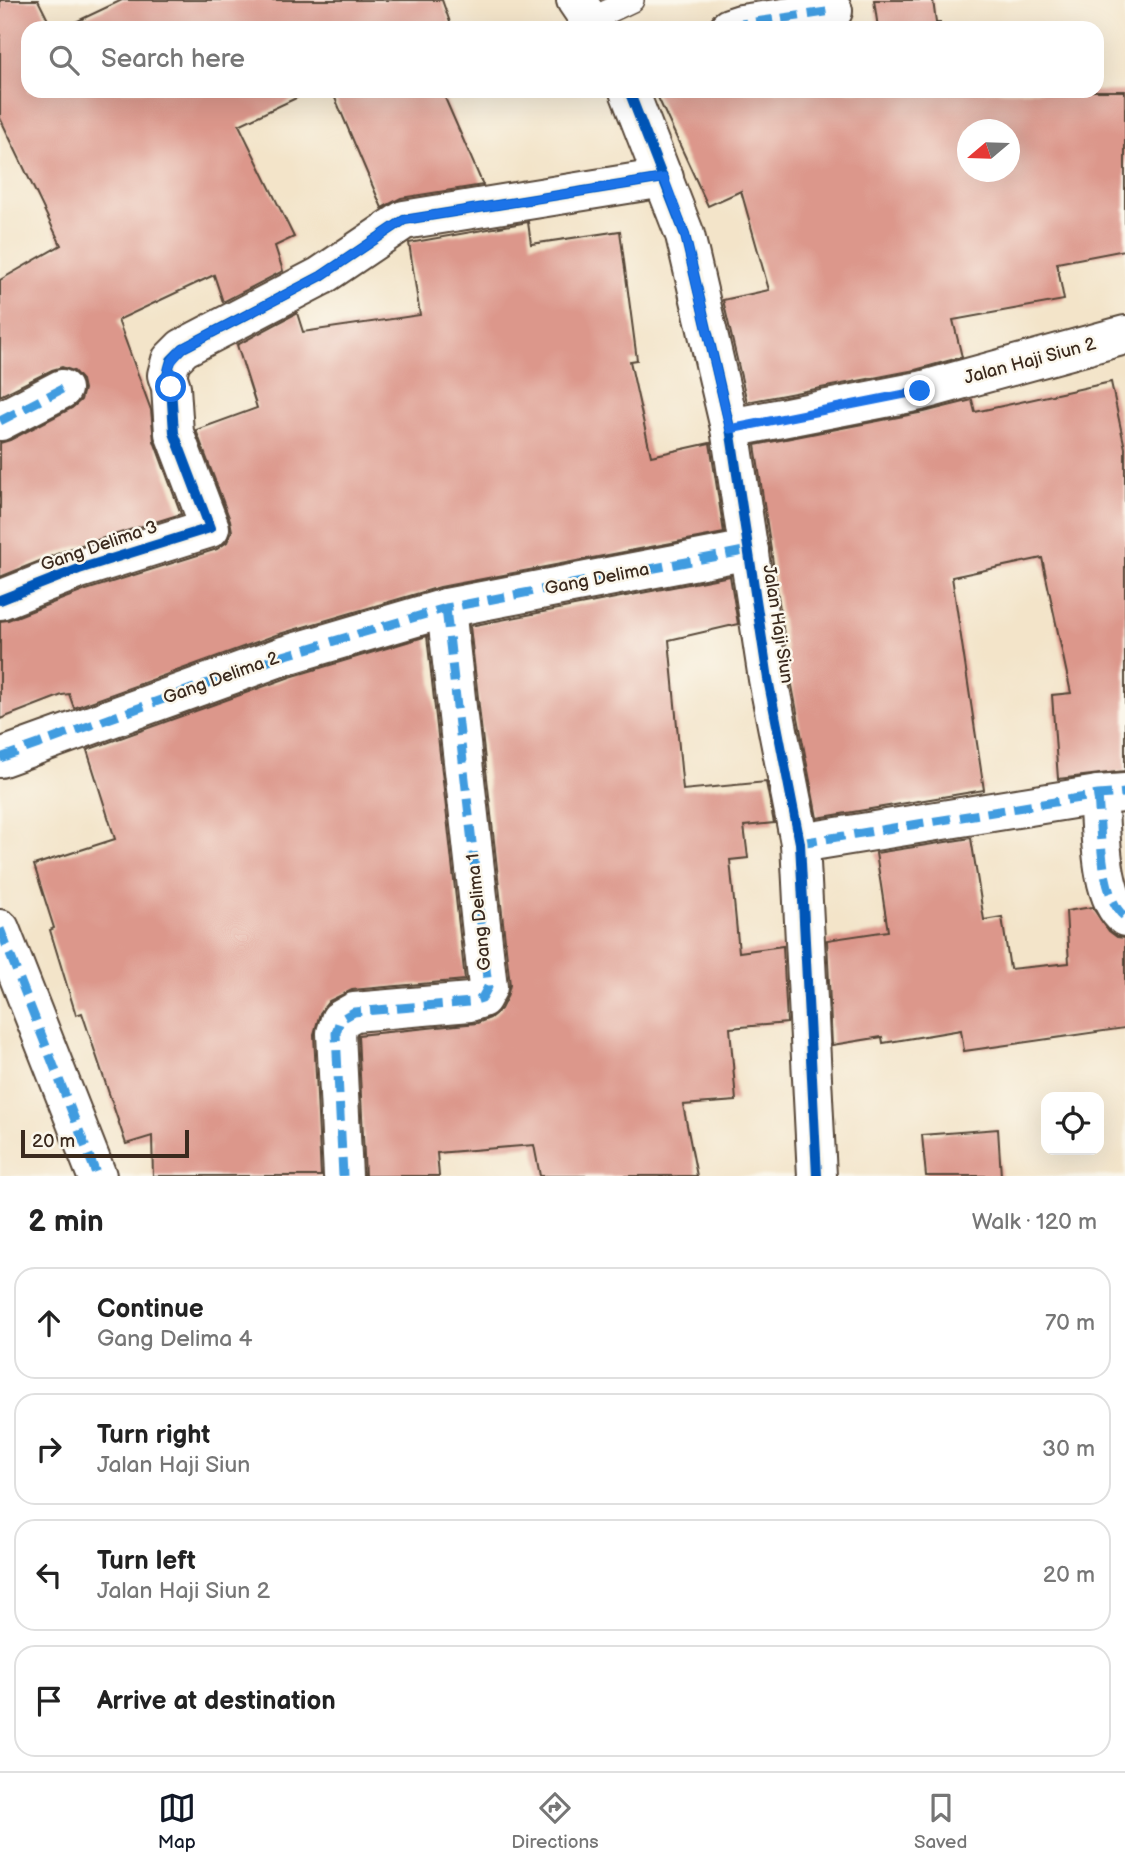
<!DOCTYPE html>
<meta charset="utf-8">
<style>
body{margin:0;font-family:"Balsamiq Sans",sans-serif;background:#f2f2f2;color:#222}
.controls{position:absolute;right:21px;bottom:21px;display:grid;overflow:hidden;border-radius:14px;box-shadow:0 7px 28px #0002}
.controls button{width:63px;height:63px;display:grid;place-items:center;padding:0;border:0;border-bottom:2px solid #e0e0e0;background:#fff;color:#222;font:35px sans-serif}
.compass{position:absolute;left:957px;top:119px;width:63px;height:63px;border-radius:50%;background:#fff;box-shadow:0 7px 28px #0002;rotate:251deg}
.scale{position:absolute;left:21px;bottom:18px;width:168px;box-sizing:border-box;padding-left:7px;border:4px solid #3b2a1e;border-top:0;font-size:19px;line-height:24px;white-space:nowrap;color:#3b2a1e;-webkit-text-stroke:5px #fbf7ec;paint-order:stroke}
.stop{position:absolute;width:21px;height:21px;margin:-16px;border:5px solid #1a73e8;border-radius:50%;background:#fff}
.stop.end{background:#1a73e8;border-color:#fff;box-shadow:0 2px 7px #0008}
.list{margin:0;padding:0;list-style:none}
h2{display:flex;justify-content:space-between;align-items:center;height:91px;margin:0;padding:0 28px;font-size:30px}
h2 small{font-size:23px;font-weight:400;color:#767676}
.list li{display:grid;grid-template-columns:46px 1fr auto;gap:21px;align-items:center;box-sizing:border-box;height:112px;margin:0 14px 14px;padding:0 14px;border:2px solid #e0e0e0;border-radius:21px}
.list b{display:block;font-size:26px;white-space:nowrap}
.list p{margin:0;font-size:23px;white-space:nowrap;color:#767676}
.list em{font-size:23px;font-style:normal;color:#767676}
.icon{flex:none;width:38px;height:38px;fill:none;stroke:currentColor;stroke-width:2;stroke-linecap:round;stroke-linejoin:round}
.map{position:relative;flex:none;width:1125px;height:1176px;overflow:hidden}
.search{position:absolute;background:#fff;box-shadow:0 7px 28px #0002;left:21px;right:21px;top:21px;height:77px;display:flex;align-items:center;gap:18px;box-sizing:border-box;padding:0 24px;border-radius:21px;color:#767676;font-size:26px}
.sheet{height:595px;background:#fff}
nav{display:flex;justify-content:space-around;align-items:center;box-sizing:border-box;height:98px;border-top:2px solid #e0e0e0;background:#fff;font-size:19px;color:#767676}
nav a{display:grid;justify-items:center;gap:4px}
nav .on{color:#111827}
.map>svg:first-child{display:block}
.building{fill:#dc978b;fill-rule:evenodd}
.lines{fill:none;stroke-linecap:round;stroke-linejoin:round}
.service-casing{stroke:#574638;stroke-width:26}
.minor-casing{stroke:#574638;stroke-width:42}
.service{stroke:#fff;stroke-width:23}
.minor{stroke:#fff;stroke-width:38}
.quiet{stroke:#3f9ce0;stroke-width:9;stroke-dasharray:18 9;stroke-linecap:butt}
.cycleway-casing{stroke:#fbf7ec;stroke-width:15}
.cycleway{stroke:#0057b8;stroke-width:10}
.route{stroke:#1a73e8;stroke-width:9}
.labels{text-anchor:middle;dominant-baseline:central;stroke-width:5;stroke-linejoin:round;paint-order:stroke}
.street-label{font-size:18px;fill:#3b2a1e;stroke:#fbf7ec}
</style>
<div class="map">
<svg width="1125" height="1176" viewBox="0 0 1125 1176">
<rect width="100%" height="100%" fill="#fbf7ec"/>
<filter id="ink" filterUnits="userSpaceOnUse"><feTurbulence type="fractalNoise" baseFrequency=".0143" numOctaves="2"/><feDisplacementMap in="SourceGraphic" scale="14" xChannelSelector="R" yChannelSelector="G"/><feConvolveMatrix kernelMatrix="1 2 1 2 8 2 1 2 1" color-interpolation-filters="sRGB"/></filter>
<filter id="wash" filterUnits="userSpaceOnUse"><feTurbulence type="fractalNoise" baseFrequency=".00686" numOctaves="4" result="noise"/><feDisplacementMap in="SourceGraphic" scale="28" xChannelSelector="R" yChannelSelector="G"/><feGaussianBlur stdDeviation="1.57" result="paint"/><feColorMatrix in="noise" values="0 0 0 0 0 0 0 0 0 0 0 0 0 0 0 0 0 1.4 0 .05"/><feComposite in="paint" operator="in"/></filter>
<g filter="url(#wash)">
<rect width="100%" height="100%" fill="#f3e4c9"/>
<g id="blocks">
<g class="building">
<polygon points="0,0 38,0 52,28 28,28 28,91 311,91 239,125 294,237 275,246 283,271 223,302 214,275 118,320 151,410 154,441 181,514 72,548 0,577 0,443 10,440 72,408 81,400 84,389 82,380 74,371 62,367 52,370 0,396 0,280 61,245 0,118"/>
<polygon points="122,0 442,0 452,28 63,28"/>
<polygon points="874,0 933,0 936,23 940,23 940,28 878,28"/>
<polygon points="332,91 442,91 483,185 401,198 382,208"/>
<path d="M 655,91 L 1125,91 L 1125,250 L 1057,263 L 1064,300 L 953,320 L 962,357 L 915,370 L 747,402 L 723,300 L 769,290 L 741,191 L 708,206 ZM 968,130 L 1010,130 L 1010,172 L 968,172 Z"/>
<polygon points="528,222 531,244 620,231 637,360 630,361 651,456 710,443 724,533 440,587 276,635 74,708 69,694 62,695 0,719 0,621 8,620 86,590 217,549 227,542 232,531 230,520 196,430 257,408 237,345 297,313 303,332 420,315 409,243"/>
<polygon points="1111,382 1125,448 1125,771 1058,779 1052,695 1071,693 1042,558 952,577 984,790 817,818 790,675 755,445 924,412 972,400 975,412"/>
<polygon points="730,576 738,624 669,640 683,790 766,782 774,823 744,826 748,858 730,860 739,952 783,946 787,1023 730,1028 736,1101 683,1105 697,1176 540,1176 534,1145 437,1153 439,1176 365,1176 358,1035 477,1023 490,1018 501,1009 507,997 510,985 470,626"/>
<polygon points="427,636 465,980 352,990 329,1001 320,1013 314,1034 321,1176 153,1176 152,1136 126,1144 82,1013 76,1015 50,930 54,928 34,865 115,839 87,750 290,677"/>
<polygon points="971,838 984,920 1002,917 1010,969 1069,963 1066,911 1092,907 1109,931 1117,937 1125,938 1125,1028 964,1051 961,1030 883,1043 882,1037 832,1045 827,940 888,931 876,853"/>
<polygon points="998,1129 1001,1176 926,1176 922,1135"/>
</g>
</g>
</g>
<g filter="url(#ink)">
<use href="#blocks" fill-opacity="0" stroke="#574638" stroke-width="2"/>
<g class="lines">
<g class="service-casing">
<polyline id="service" points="590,20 632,0"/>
</g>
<g class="minor-casing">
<g id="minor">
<polyline points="576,0 595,28"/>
<polyline points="729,28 741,24 833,11"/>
<polyline points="629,91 685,235 730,428 768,679 800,843 817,1176"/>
<polyline points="0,421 62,389"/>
<polyline points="730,428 920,391 1125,335"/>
<polyline points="0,600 79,569 210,528 174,433 171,387 167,375 171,360 183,348 321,276 404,220 664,178"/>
<polyline points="0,758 283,656 446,608 749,550"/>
<path d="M 1098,795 C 1101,826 1099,897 1125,917"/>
<polyline points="800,843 1098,795 1125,793"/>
<polyline points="0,929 97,1176"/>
<polyline points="343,1176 336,1033 340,1020 354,1012 470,1002 482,998 488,987 446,608"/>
</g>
</g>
<use href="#service" class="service"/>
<use href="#minor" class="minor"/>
<g class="quiet">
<polyline points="729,28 741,24 833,11"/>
<polyline points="0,421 62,389"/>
<polyline points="0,758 283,656 446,608 749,550"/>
<path d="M 1098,795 C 1101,826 1099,897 1125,917"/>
<polyline points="800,843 1098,795 1125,793"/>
<polyline points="0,929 97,1176"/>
<polyline points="343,1176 336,1033 340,1020 354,1012 470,1002 482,998 488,987 446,608"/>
</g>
<g class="cycleway-casing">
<g id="cycleway">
<polyline points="629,91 685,235 730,428 768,679 800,843 817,1176"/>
<polyline points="0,600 79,569 210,528 174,433 171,387 167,375 171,360 183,348 321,276 404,220 664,178"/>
</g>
</g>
<use href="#cycleway" class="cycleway"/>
</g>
</g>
<g class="lines" filter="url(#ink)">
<path class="route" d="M 171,387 C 165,368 169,362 183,348 L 321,276 L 404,220 L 664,178 L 685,235 L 730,429 L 920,391"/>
</g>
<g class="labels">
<g class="street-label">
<text transform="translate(1030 361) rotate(-15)">Jalan Haji Siun 2</text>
<text transform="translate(99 546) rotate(-19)">Gang Delima 3</text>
<text transform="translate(597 579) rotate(-11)">Gang Delima</text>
<text transform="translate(778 624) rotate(81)">Jalan Haji Siun</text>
<text transform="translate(221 678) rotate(-20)">Gang Delima 2</text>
<text transform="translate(479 912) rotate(-96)">Gang Delima 1</text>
</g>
</g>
</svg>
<div class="controls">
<button><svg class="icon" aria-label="locate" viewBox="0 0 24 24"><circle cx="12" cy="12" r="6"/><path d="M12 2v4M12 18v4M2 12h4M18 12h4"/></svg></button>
</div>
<svg class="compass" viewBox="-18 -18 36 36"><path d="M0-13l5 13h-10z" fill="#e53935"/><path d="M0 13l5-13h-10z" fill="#767676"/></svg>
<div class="scale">20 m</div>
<div class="stop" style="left:171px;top:387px"></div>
<div class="stop end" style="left:920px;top:391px"></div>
<div class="search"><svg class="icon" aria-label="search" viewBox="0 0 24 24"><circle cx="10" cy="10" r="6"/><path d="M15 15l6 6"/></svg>Search here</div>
</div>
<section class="sheet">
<h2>2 min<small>Walk · 120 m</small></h2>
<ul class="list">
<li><svg class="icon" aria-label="ahead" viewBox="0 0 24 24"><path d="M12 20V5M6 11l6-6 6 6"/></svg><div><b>Continue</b><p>Gang Delima 4</p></div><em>70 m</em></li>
<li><svg class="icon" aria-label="right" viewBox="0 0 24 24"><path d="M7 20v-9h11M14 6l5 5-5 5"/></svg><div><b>Turn right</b><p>Jalan Haji Siun</p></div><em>30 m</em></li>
<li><svg class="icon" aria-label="left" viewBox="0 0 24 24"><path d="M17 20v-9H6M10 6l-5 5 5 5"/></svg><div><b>Turn left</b><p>Jalan Haji Siun 2</p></div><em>20 m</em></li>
<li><svg class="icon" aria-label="arrive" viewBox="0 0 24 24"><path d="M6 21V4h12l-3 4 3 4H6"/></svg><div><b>Arrive at destination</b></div></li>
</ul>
</section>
<nav>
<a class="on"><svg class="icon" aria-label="map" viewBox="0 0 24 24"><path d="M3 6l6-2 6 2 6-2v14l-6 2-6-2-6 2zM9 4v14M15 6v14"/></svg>Map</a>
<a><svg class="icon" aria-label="directions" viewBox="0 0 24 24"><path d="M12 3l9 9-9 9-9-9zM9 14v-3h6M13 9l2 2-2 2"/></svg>Directions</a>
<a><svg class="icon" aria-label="saved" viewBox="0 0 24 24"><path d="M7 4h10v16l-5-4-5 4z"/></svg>Saved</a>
</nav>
